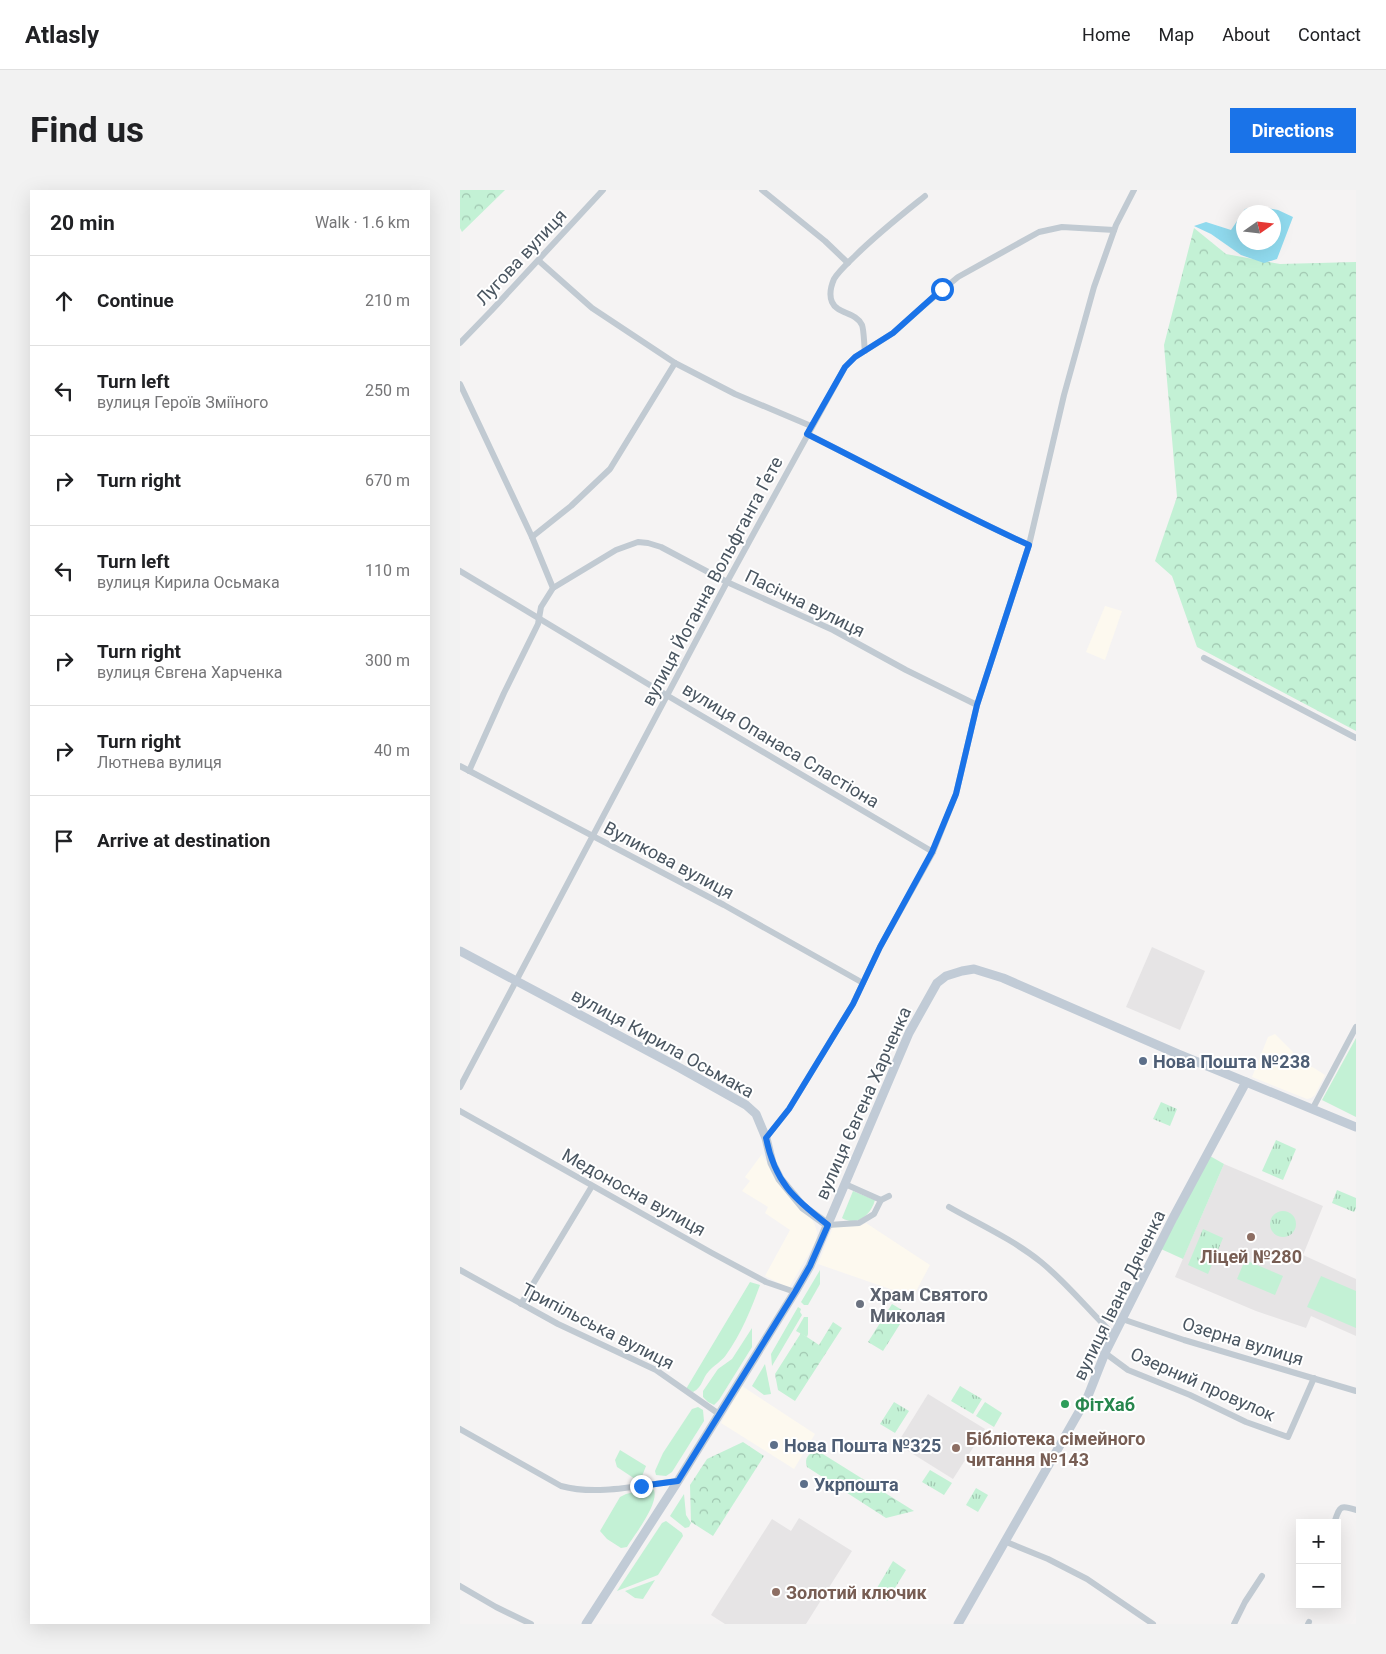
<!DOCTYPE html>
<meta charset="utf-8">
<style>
body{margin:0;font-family:Roboto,sans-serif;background:#f2f2f2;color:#202124}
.controls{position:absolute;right:15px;bottom:15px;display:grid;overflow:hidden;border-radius:0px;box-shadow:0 5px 20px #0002}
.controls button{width:45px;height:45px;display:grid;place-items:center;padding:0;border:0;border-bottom:1px solid #e0e0e0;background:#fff;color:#202124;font:25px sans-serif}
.compass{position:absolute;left:776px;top:15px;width:45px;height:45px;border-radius:50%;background:#fff;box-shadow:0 5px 20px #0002;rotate:76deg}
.stop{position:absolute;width:15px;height:15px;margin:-11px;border:4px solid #1a73e8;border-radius:50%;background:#fff}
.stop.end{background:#1a73e8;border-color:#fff;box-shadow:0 1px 5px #0008}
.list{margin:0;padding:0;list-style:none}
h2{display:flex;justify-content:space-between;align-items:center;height:65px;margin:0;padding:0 20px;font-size:21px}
h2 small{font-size:16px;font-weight:400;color:#757577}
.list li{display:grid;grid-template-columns:32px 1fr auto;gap:15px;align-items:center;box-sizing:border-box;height:90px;padding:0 20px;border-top:1px solid #e0e0e0}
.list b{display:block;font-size:19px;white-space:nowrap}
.list p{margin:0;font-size:16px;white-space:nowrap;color:#757577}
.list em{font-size:16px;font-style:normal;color:#757577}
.icon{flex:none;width:28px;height:28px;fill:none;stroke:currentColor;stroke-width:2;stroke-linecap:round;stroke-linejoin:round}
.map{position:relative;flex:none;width:896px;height:1434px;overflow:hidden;border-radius:0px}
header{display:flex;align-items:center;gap:30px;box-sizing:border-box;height:70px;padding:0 25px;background:#fff;border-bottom:1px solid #e0e0e0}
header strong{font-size:24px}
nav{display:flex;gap:28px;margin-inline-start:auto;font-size:18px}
.intro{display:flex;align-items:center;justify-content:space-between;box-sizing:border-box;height:120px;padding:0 30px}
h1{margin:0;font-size:35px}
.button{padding:12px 22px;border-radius:0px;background:#1a73e8;color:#fff;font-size:18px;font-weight:700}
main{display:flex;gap:30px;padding:0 30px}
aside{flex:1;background:#fff;border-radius:0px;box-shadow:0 5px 20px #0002}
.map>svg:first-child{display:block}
.commercial{fill:#fdf9ef}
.education{fill:#e6e4e5}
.green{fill:#c3f1d5}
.forest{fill:url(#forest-crowns)}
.park{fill:url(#park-tufts)}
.water{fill:#90daee;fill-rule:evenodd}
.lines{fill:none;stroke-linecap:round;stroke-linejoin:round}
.street{stroke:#c1cad2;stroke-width:6}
.secondary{stroke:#c1cbd6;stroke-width:9}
.route{stroke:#1a73e8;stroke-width:6}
.service-dot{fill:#5c6f8a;stroke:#fff;stroke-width:2}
.education-dot{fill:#8d6e63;stroke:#fff;stroke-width:2}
.worship-dot{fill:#6b7280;stroke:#fff;stroke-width:2}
.leisure-dot{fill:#2e9e5b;stroke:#fff;stroke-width:2}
.labels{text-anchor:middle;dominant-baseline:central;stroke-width:4;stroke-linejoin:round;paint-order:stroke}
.street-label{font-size:18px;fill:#4a5661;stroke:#fff}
.service-label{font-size:18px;font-weight:bold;fill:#4e5e75;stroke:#fff;text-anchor:start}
.education-label{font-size:18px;font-weight:bold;fill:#785e54;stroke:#fff;text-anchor:start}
.worship-label{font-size:18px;font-weight:bold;fill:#5b616d;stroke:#fff;text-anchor:start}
.leisure-label{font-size:18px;font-weight:bold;fill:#27864d;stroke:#fff;text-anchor:start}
</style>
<header>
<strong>Atlasly</strong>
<nav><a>Home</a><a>Map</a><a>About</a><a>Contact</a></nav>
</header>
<div class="intro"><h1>Find us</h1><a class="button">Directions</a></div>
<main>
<aside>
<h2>20 min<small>Walk · 1.6 km</small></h2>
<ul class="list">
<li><svg class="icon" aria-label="ahead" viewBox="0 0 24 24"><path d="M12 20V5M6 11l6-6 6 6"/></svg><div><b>Continue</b></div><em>210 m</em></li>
<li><svg class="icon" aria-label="left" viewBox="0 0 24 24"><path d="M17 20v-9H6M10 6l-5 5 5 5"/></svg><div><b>Turn left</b><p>вулиця Героїв Зміїного</p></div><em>250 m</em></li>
<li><svg class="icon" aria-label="right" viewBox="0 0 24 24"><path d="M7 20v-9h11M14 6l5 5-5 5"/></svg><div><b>Turn right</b></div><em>670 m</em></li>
<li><svg class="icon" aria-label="left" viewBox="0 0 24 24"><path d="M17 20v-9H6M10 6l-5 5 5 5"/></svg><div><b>Turn left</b><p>вулиця Кирила Осьмака</p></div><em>110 m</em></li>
<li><svg class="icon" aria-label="right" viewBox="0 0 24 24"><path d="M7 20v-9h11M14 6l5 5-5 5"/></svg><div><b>Turn right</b><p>вулиця Євгена Харченка</p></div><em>300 m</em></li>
<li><svg class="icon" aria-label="right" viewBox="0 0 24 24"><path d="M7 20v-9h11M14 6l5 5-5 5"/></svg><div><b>Turn right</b><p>Лютнева вулиця</p></div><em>40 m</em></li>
<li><svg class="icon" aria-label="arrive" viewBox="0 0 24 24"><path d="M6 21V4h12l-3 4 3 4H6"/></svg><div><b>Arrive at destination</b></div></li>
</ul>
</aside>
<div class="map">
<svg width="896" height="1434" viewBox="0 0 896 1434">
<defs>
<pattern id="forest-crowns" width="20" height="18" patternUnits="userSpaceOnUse" patternTransform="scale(1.25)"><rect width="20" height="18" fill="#c3f1d5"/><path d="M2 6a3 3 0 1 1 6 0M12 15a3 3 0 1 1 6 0" fill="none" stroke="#a0c6b0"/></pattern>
<pattern id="park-tufts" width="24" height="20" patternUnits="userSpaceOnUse" patternTransform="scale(1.25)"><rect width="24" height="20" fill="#c3f1d5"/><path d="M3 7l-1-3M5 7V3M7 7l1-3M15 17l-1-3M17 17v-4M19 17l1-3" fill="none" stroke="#a0c6b0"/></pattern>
</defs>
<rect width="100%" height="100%" fill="#f5f3f3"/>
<g class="commercial">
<polygon points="645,416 662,421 645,470 626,462"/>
<polygon points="815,844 833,862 831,868 854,878 865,885 855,905 851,908 847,909 792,887 808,847"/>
<polygon points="302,964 313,984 350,1026 355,1035 357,1042 356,1051 329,1098 305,1086 330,1040 305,1023 308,1017 282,1001 290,991 285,987"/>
<polygon points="406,1033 470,1075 453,1107 358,1074 373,1037 400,1036"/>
<polygon points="282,1196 355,1244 334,1279 261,1233"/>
</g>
<g class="education">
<polygon points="692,757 745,781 720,840 666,817"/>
<polygon points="764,974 863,1016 843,1065 896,1089 896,1146 851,1126 846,1138 796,1121 715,1087"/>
<polygon points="468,1204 525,1239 493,1289 437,1254"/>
<polygon points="339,1328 392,1361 346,1434 265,1434 251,1425 312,1329 331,1341"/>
</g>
<g class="green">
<polygon points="896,848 896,927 862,910"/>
<polygon points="750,966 764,974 723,1069 701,1059"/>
<path d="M 393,1001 L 415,1010 C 411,1025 397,1037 382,1028 Z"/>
<polygon points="785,1070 823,1086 815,1105 777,1089"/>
<polygon points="360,1080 360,1094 348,1115 344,1115 341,1112"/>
<polygon points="861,1086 896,1101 896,1138 847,1117"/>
<path d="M 290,1092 L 300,1095 C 291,1120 281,1144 266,1165 C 261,1172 254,1175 249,1181 C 242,1188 243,1197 233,1202 L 226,1199 Z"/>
<polygon points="338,1117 341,1119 340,1122 342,1125 312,1176 311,1164"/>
<polygon points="344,1127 348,1127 348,1144 347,1147 336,1141"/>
<polygon points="292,1138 292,1157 259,1210 254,1215 248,1212 243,1207 243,1201 258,1179 272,1169"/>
<polygon points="305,1174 311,1204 304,1205 292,1196"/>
<polygon points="525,1212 542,1223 534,1237 516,1226"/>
<polygon points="238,1217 243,1220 244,1231 212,1282 206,1286 196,1285 195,1281 203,1263 232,1219"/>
<polygon points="160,1260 186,1276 181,1289 175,1289 157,1277 155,1270"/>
<path d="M 191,1298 L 194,1300 C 199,1314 175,1344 167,1357 L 161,1358 L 147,1349 L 140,1341 L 160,1307 L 166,1304 Z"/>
<polygon points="224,1304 226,1325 231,1333 229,1337 225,1338 210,1326"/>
<polygon points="206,1331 222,1343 223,1346 198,1385 157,1401 202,1333"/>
<polygon points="195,1390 183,1409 175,1408 165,1401"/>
</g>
<g class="forest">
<polygon points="0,0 45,0 2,42 0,38"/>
<polygon points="734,38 766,64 820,74 896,72 896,541 737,457 712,386 695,371 717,307 704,155"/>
<polygon points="432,1114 447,1123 423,1161 408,1152"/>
<polygon points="373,1132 382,1138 335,1211 318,1200 315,1184 341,1143 359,1155"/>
<polygon points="283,1252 304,1266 253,1346 231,1332 230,1295 247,1269"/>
<path d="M 358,1261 L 454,1321 L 426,1328 L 347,1277 C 344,1268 348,1263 358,1261 Z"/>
</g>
<g class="park">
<polygon points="701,912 717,919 710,936 693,929"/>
<polygon points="816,950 836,959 823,990 802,981"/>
<polygon points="877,1000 896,1008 896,1018 894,1022 872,1013"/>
<circle cx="823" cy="1034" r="13"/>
<polygon points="743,1039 763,1048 748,1084 728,1075"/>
<polygon points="500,1196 522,1209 513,1224 491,1211"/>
<polygon points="434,1212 449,1221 435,1243 420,1234"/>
<polygon points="470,1280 492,1293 484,1305 462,1292"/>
<polygon points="516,1298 528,1305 518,1322 506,1315"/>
<polygon points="433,1371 446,1380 427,1411 414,1403"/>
</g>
<path class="water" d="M 797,16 L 818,20 L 833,27 L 817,69 L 804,73 L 781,65 L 751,44 L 734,36 L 746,32 L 771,40 L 785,19 ZM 784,22 L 814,22 L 814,52 L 784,52 Z"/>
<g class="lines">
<g class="street">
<polyline points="302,0 365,51 388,73"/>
<polyline points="79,71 132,118 215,173 275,204 351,236"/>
<polyline points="0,153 31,121 143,0"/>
<path d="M 405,161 C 404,155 404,140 402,135 C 396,122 377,124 372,112 C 369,105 371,96 374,89 C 379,81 388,73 395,66 C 417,44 440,26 465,6"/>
<polyline points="0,194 72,347 93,398"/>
<path d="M 347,244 C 421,281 494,321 569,355"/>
<polyline points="72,347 111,316 150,279 215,173"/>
<polyline points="0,381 208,506 473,662"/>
<polyline points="744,468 896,548"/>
<polyline points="0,576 264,715 403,793"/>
<polyline points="9,581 44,503 78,434 81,417 93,398 156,360 178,352 188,353 201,357 267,392 373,440 446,480 517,515"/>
<polyline points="0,897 267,392 385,177 395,167 433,143 462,117 498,87 579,42 602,37 654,40"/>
<polyline points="853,918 896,837"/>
<polyline points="0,921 252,1063 306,1092 335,1102"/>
<polyline points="306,948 329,919 393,814 420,757 473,662 496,604 517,515 569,355 604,205 634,97 656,35 674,0"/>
<polyline points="385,994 421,1010 429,1006"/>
<path d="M 489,1017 C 519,1034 554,1050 581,1072 C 608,1094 629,1121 654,1145"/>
<polyline points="368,1035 399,1033 414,1024 421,1010"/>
<polyline points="0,1080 98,1134 196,1180 259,1224"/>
<polyline points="61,1114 132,996"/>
<polyline points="662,1129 724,1150 896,1201"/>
<polyline points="645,1163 668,1180 730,1205 786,1232 828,1247 854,1188"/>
<path d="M 0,1239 L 101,1296 C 137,1306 181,1295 218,1291"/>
<path d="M 874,1333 C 880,1317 879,1314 896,1320"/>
<polyline points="544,1351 588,1369 627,1389 693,1434"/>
<polyline points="0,1396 36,1417 71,1434"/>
<polyline points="774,1434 785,1412 802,1386"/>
<polyline points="848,1434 849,1432"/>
</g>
<g class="secondary">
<polyline points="0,761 220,878 286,915 296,924 306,948 312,973 320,989 343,1017 368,1035"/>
<polyline points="126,1434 218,1291 335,1102 350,1076 449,843 477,793 486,786 502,781 514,779 543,788 718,864 896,937"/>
<polyline points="498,1434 628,1206 645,1163 713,1028 786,892"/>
</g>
</g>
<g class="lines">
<path class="route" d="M 181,1296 L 218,1291 L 335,1102 L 350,1076 L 368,1035 C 333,1008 315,992 306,948 L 329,919 L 393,814 L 420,757 L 472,662 L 496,604 L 517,515 L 569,355 C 494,321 421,281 347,244 L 385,177 L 395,167 L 433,143 L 482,99"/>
</g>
<g class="service-dot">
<circle cx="683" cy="871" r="5"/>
<circle cx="314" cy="1255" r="5"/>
<circle cx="344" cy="1294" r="5"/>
</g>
<g class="education-dot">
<circle cx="791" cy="1047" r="5"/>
<circle cx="496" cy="1258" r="5"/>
<circle cx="316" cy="1402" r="5"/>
</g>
<circle class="worship-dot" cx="400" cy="1114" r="5"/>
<circle class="leisure-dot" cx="605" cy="1214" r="5"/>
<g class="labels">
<g class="street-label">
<text transform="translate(61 67) rotate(-47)">Лугова вулиця</text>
<text transform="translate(252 391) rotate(-62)">вулиця Йоганна Вольфганга Ґете</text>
<text transform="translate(345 413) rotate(26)">Пасічна вулиця</text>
<text transform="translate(321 555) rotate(31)">вулиця Опанаса Сластіона</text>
<text transform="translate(209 670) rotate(28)">Вуликова вулиця</text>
<text transform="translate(203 853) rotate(29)">вулиця Кирила Осьмака</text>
<text transform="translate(403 913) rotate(-66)">вулиця Євгена Харченка</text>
<text transform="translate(174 1002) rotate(29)">Медоносна вулиця</text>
<text transform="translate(659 1105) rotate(-64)">вулиця Івана Дяченка</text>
<text transform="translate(138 1136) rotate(27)">Трипільська вулиця</text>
<text transform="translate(783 1151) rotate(17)">Озерна вулиця</text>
<text transform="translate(743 1194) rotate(24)">Озерний провулок</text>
</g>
<g class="service-label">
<text x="693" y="871">Нова Пошта №238</text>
<text x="324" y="1255">Нова Пошта №325</text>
<text x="354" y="1294">Укрпошта</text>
</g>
<g class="education-label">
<text x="791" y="1066" text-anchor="middle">Ліцей №280</text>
<text x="506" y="1248">Бібліотека сімейного<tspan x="506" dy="21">читання №143</tspan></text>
<text x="326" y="1402">Золотий ключик</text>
</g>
<g class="worship-label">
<text x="410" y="1104">Храм Святого<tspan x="410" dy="21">Миколая</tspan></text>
</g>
<g class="leisure-label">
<text x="615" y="1214">ФітХаб</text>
</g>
</g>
</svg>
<div class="controls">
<button>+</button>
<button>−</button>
</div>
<svg class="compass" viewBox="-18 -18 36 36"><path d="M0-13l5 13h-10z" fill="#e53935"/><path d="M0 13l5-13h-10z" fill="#757577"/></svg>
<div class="stop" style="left:482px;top:99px"></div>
<div class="stop end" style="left:181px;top:1296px"></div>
</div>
</main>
